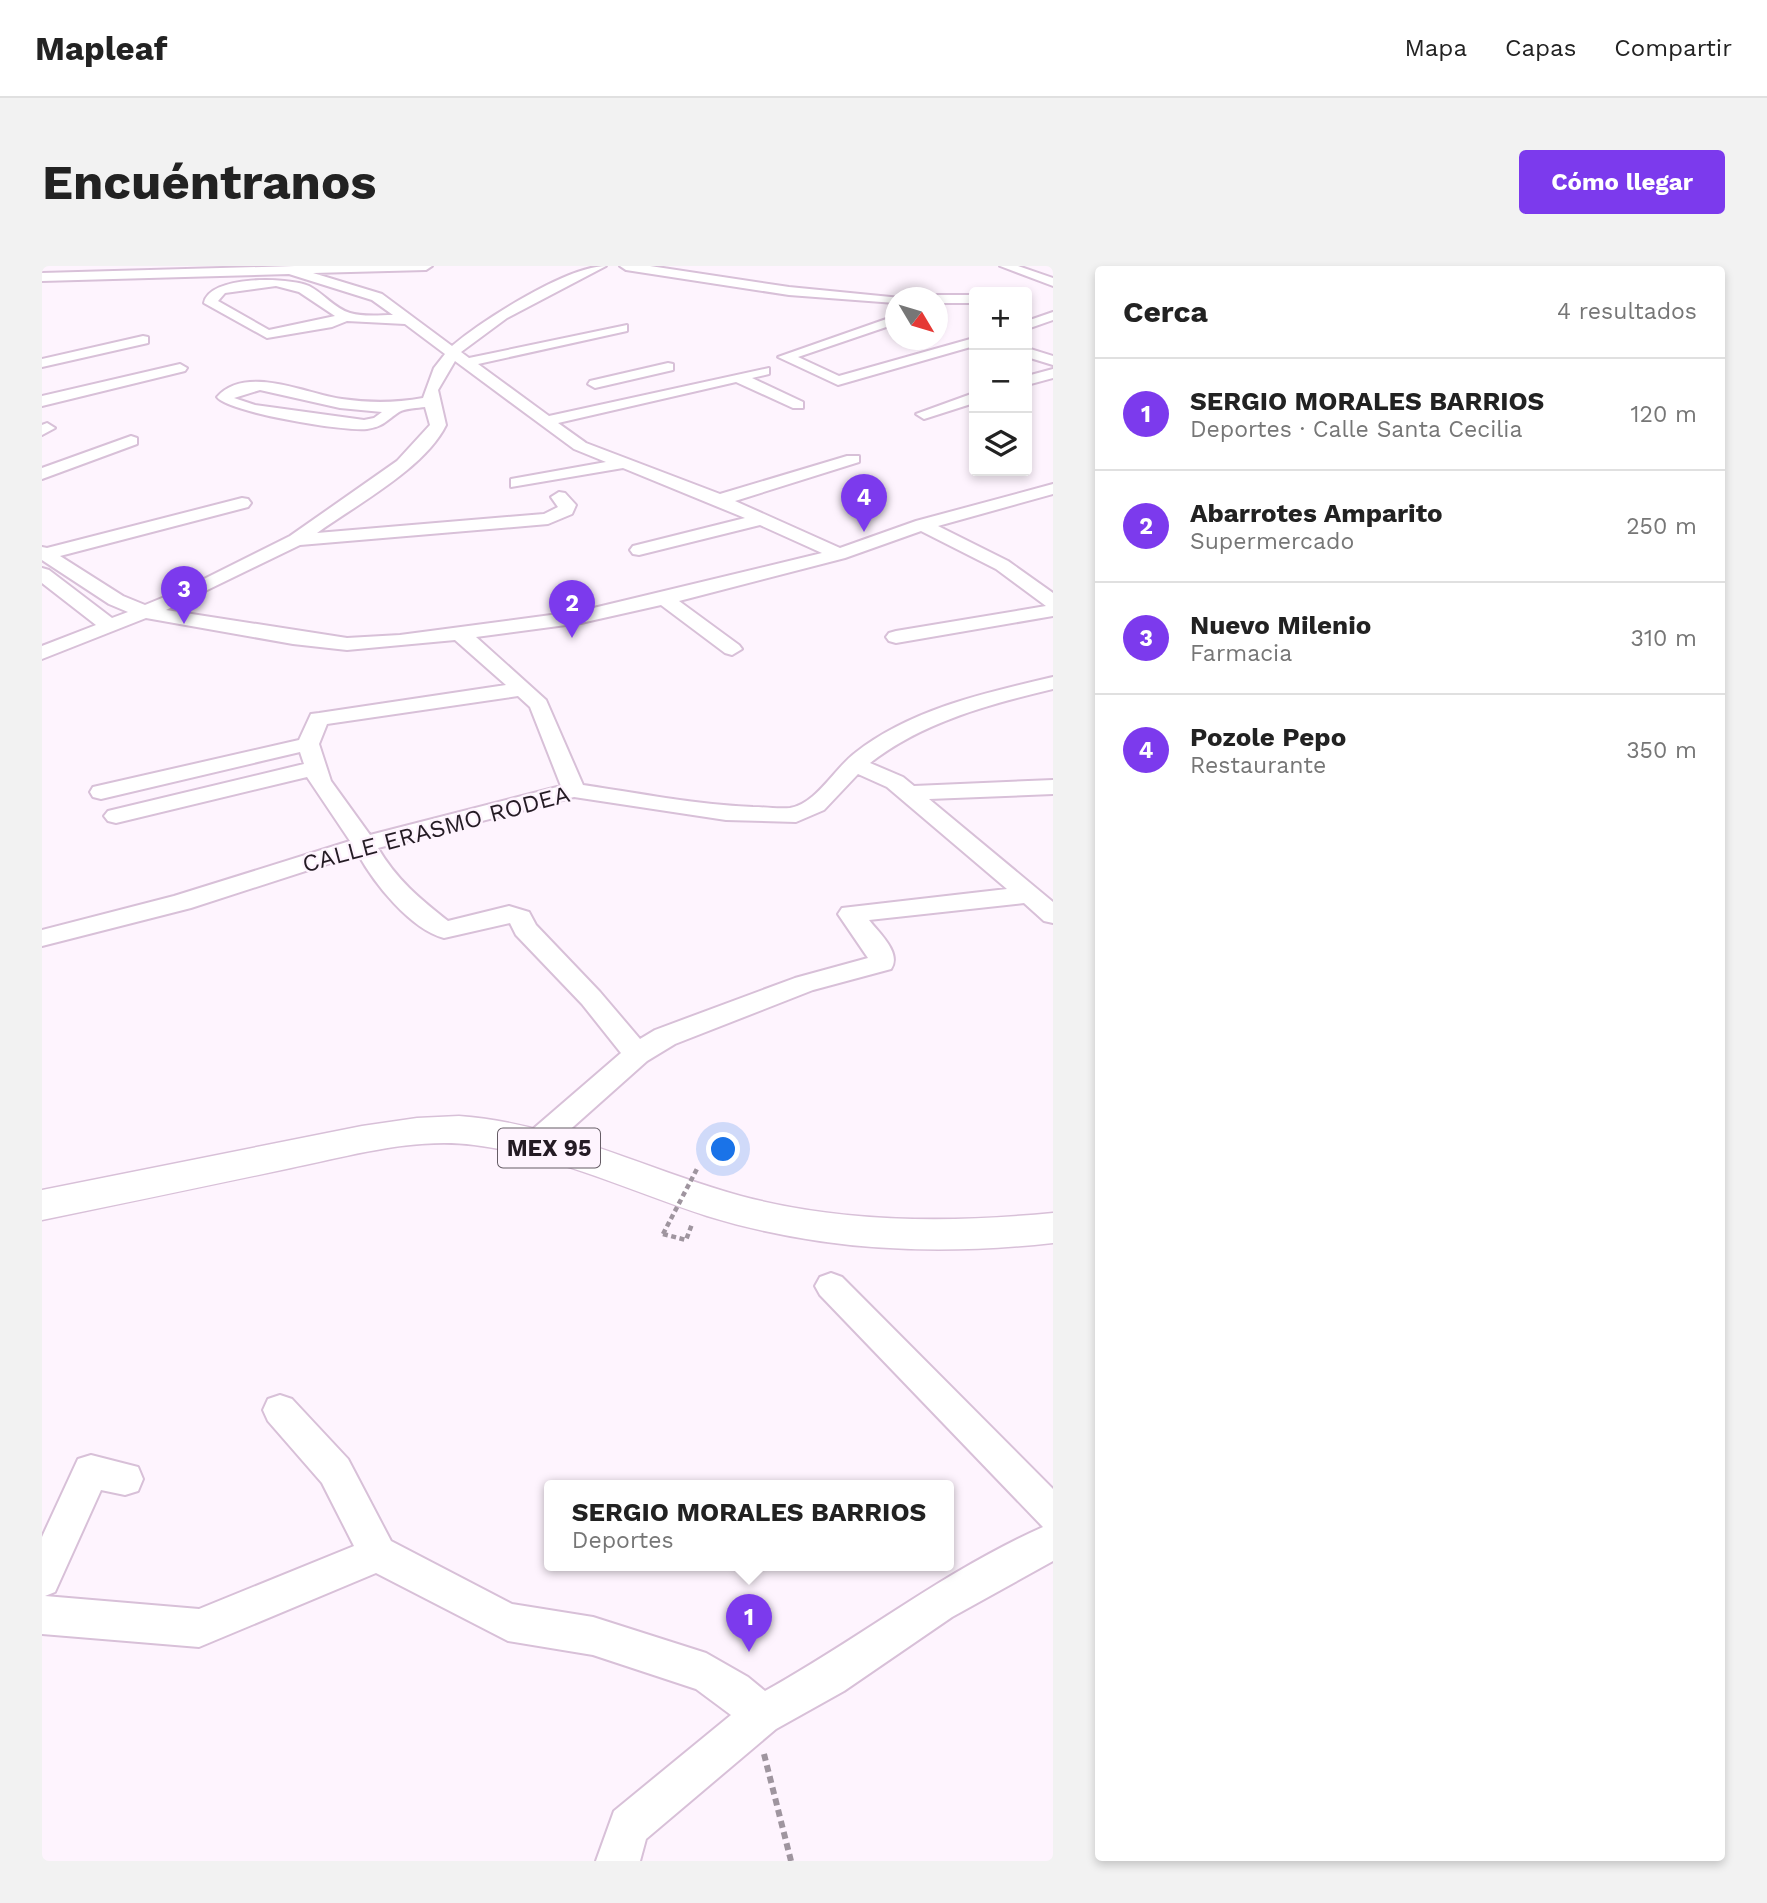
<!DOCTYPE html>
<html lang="es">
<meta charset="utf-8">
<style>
body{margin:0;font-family:"Work Sans",sans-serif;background:#f2f2f2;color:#222}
.controls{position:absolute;right:21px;top:21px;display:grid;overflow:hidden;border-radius:7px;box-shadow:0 4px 10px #0003}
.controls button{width:63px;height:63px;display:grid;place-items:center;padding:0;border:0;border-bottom:2px solid #e0e0e0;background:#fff;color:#222;font:35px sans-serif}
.compass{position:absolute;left:843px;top:21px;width:63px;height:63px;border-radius:50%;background:#fff;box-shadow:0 4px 10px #0003;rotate:128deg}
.you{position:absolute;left:682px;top:884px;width:24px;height:24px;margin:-18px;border:5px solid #fff;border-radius:50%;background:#1a73e8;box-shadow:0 0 0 10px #1a73e833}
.badge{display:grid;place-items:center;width:46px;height:46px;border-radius:50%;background:#7c3aed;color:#fff;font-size:23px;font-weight:700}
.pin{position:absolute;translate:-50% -58px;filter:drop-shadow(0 2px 4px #0008)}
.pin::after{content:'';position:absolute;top:37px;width:24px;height:21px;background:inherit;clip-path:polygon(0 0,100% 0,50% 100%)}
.popup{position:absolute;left:502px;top:1214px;width:410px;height:91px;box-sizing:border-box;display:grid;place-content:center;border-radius:7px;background:#fff;filter:drop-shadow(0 2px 5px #0005);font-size:23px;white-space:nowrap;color:#767676}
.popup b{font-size:26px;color:#222}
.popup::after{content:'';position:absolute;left:50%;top:100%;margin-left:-14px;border:14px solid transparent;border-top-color:#fff}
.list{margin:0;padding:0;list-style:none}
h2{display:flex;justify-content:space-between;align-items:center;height:91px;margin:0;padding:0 28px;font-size:30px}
h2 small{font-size:23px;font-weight:400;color:#767676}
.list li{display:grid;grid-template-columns:46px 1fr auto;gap:21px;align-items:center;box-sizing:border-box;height:112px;padding:0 28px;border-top:2px solid #e0e0e0}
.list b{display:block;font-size:26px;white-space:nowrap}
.list p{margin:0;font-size:23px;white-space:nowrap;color:#767676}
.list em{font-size:23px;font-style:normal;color:#767676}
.icon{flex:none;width:38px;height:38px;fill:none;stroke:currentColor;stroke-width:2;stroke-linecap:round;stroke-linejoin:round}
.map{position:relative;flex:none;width:1011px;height:1595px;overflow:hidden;border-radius:7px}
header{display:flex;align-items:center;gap:42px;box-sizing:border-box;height:98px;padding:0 35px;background:#fff;border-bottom:2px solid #e0e0e0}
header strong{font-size:33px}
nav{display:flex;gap:38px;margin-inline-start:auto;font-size:24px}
.intro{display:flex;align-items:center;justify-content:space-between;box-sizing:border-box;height:168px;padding:0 42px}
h1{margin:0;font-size:49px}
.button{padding:18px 32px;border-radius:7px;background:#7c3aed;color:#fff;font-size:24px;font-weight:700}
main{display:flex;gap:42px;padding:0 42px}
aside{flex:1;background:#fff;border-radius:7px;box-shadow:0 4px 10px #0003}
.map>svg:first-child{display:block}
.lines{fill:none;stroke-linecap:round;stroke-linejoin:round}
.minor-casing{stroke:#d8c0d8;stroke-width:4}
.major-casing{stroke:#d8c0d8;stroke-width:3}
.path-far1{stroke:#9f959f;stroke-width:4.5;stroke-dasharray:5 3.5;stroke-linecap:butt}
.path{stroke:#9f959f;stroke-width:6;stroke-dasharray:7 4.5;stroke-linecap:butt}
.minor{fill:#fff;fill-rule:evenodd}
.major{fill:#fff;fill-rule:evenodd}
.path-bridge{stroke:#9f959f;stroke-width:4.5;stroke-dasharray:5 3.5;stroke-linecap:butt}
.labels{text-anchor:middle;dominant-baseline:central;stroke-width:5;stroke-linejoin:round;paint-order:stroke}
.shield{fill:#fef4fe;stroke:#655c65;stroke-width:2}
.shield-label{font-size:23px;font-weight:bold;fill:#241b24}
.street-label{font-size:24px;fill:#241b24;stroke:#fef4fe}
</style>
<header>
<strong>Mapleaf</strong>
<nav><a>Mapa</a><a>Capas</a><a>Compartir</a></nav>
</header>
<div class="intro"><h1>Encuéntranos</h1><a class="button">Cómo llegar</a></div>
<main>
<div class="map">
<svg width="1011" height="1595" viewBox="0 0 1011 1595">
<rect width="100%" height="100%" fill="#fef4fe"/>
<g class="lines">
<g class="minor-casing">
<g id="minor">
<path d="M 253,0 L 390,0 L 384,4 L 271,7 L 340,28 L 410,80 C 441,54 525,0 564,0 L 465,52 L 419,86 L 427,92 L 585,59 L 585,65 L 436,98 L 507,150 L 727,102 L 727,108 L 710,112 L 761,136 L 761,142 L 751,142 L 694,116 L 516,157 L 544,177 L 678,228 L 805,190 L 817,190 L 817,196 L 693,235 L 798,282 L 874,255 L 1011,218 L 1011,228 L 896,260 L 966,295 L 1011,327 L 1011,350 L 854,377 L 847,375 L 844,371 L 847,367 L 854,365 L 1004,340 L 954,303 L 879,265 L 803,292 L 637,335 L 697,379 L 700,383 L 690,389 L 683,387 L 619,339 L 539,357 L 434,371 L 504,434 L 541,519 C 597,527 654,539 711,541 C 723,541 737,543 748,542 C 774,538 793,502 813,487 C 869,443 943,427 1011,411 L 1011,423 C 948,438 880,456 828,497 L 861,511 L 872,520 L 1011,514 L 1011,528 L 887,533 L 1011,636 L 1011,657 L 1002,655 L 982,637 L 827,654 C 837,667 860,687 849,703 L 771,724 L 633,778 L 605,795 L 504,885 L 494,888 L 484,885 L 479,877 L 484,869 L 579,787 L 540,738 L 474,669 L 468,657 L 402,672 C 368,663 332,617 316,588 L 149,642 L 0,680 L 0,664 L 132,630 L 308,575 L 265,511 L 74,557 L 66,555 L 62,550 L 66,545 L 262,498 L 258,486 L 59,533 L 51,531 L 48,526 L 51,521 L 257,474 L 269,448 L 277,447 L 464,419 L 413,374 L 305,384 L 251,378 L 104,352 L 0,393 L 0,380 L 54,359 L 0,317 L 0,302 L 7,304 L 70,352 L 86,346 L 67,338 L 0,294 L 0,281 L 5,282 L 200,232 L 206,233 L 209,237 L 206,241 L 18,290 L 81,330 L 103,339 L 142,323 L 248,270 L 355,195 L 388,159 L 383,141 C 376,142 363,142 357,146 C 345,154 341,161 325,163 C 304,166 185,146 175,131 C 204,98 264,128 300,133 C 328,137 353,137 381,132 L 392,102 L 403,88 L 363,58 L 305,55 L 290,61 L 225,72 L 162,37 C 167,9 246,11 267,20 C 281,27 293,43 308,47 C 321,51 338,49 351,49 L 330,34 L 247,8 L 0,15 L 0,7 ZM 234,20 L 257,26 L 293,50 L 227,64 L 176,35 L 183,27 ZM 413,95 L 532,183 L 564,196 L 469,213 L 469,221 L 581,202 L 703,252 L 591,280 L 588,284 L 591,288 L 597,289 L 718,259 L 780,287 L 539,345 L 358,369 L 305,372 L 124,344 L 258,279 L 506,258 L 530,248 L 534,239 L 523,227 L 517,226 L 509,231 L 516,241 L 502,248 L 275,267 C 314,239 383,202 404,159 L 396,124 ZM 218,124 L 298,142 L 340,146 L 332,152 L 322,154 L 213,139 L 192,132 ZM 476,430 L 488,441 L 519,520 L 328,569 L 289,515 L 277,478 L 285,458 ZM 816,508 L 845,521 L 965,623 L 800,642 L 796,648 L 826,692 L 753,712 L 613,764 L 598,773 L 558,726 L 494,659 L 487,646 L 467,640 L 406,655 C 378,633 354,613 336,582 L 532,531 L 684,554 L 754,556 L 782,544 Z"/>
<polygon points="578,0 608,0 747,21 859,32 853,32 853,37 747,29 584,4"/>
<polygon points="958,0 976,0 1011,12 1011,20"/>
<polygon points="895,29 932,29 932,37 895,37 895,32 889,32"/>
<polygon points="1011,46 1011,54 985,63 985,55"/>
<polygon points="853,50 853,58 756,91 797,110 932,72 932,80 796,119 736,91"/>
<polygon points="101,70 106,71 106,77 0,101 0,93"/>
<polygon points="985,82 1011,90 1011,99 985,91"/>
<polygon points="626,97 631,98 631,104 553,122 546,118 548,115"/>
<polygon points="138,98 145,102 143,105 0,140 0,130"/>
<polygon points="1011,103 1011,112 985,119 985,110"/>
<polygon points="932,127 932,137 882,153 874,148"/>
<polygon points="5,157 13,162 0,169 0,159"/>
<polygon points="89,170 95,172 95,178 0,213 0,202"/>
<path d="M 789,1007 L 800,1011 L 1011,1223 L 1011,1295 L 910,1351 L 802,1425 L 734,1463 L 604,1573 L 598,1595 L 554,1595 L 572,1545 L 689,1449 L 654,1423 L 551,1389 L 466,1375 L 334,1307 L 157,1381 L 0,1368 L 0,1271 L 36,1193 L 49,1189 L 96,1201 L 101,1213 L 96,1225 L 83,1229 L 59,1224 L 13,1326 L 3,1330 L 157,1343 L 312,1280 L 280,1217 L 226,1155 L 221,1144 L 226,1133 L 238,1129 L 250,1133 L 306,1193 L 349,1275 L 470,1338 L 551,1351 L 664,1387 L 706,1411 L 723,1425 C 817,1373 902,1305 1001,1261 L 778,1029 L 773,1020 L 778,1011 Z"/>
</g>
</g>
<g class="major-casing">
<path id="major" d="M 417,850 C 516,857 604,904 699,930 C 801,957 907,957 1011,947 L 1011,977 C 893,990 779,985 665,950 C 588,925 514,889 432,879 C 372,871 308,890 249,902 C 166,920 83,937 0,954 L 0,924 L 320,860 L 375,852 Z"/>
</g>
<polyline class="path-far1" points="621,968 644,974 650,958"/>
<polyline class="path" points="722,1488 749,1595"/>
<use href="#minor" class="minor"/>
<use href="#major" class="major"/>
<polyline class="path-bridge" points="621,968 656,901"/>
</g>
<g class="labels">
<rect class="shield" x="456" y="862.5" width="102" height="39" rx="5"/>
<g class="shield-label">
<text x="507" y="882">MEX 95</text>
</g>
<g class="street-label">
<text transform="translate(394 563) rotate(-15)">CALLE ERASMO RODEA</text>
</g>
</g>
</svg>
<div class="controls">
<button>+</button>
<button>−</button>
<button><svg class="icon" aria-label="layers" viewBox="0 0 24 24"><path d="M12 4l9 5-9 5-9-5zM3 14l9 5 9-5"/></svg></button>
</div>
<svg class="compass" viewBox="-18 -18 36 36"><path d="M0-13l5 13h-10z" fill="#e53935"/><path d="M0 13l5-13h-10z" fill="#767676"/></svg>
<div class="you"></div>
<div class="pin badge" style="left:707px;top:1386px">1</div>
<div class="popup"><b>SERGIO MORALES BARRIOS</b>Deportes</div>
<div class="pin badge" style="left:530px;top:372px">2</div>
<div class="pin badge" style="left:142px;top:358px">3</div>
<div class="pin badge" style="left:822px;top:266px">4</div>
</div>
<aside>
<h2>Cerca<small>4 resultados</small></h2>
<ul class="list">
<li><span class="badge">1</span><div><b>SERGIO MORALES BARRIOS</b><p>Deportes · Calle Santa Cecilia</p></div><em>120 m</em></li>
<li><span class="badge">2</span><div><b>Abarrotes Amparito</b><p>Supermercado</p></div><em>250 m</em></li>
<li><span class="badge">3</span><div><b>Nuevo Milenio</b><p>Farmacia</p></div><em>310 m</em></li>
<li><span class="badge">4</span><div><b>Pozole Pepo</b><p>Restaurante</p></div><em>350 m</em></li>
</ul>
</aside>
</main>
